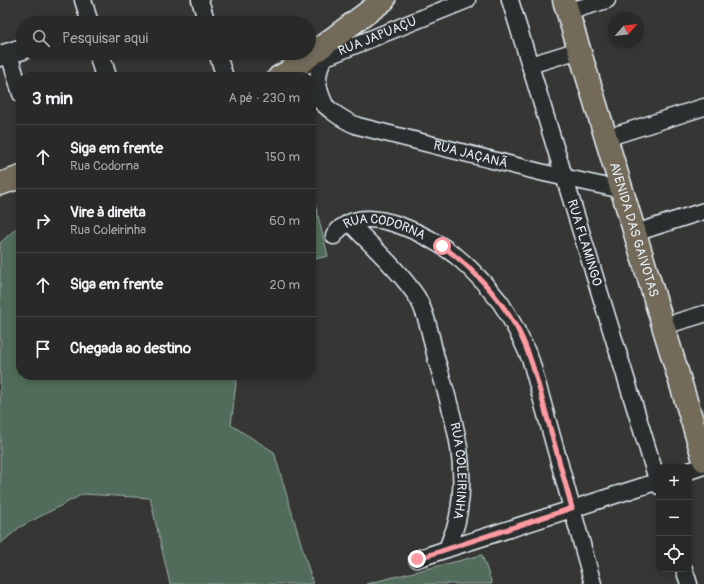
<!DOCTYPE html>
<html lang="pt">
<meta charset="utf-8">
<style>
body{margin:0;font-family:Pangolin,sans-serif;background:#303130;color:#f1f3f6}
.controls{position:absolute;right:12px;bottom:12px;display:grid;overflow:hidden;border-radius:8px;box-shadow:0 2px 6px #0003}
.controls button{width:36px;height:36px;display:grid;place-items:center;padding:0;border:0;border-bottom:1px solid #444545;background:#282928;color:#f1f3f6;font:20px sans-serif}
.compass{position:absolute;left:608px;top:12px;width:36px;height:36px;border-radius:50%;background:#282928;box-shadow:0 2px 6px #0003;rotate:63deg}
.stop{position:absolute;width:12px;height:12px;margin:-9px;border:3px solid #ff9aa2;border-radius:50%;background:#fff}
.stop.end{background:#ff9aa2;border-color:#fff;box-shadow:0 1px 4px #0008}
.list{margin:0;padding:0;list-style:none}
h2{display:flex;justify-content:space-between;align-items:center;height:52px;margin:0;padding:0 16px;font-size:17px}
h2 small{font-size:13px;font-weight:400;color:#a5a6a8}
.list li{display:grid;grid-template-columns:26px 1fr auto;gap:12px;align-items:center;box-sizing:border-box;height:64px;padding:0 16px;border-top:1px solid #444545}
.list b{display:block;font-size:15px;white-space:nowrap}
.list p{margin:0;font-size:13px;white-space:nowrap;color:#a5a6a8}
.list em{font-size:13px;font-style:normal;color:#a5a6a8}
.icon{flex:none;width:22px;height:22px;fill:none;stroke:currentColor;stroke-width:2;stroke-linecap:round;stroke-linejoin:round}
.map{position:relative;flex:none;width:704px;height:584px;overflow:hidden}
.search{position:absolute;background:#282928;box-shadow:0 2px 6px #0003;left:16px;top:16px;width:300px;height:44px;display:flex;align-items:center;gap:10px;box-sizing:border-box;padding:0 14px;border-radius:22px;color:#a5a6a8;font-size:15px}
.panel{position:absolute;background:#282928;box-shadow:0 2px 6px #0003;left:16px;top:72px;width:300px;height:308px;border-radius:16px}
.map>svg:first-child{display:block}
.green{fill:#516c5a;stroke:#9caea9}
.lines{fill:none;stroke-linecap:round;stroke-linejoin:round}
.minor-casing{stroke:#e8f1f8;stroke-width:19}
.tertiary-casing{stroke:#e8f1f8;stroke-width:23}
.primary-casing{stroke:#e8f1f8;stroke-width:25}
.minor{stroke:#2a2d2e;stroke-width:16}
.tertiary{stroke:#2a2d2e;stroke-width:20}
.primary{stroke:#736b5a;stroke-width:22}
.route{stroke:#ff9aa2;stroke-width:5}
.labels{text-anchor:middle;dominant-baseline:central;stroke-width:3.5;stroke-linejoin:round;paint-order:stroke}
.street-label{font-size:13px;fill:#e8f1f8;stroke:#2a2d2e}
</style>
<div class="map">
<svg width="704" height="584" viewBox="0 0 704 584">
<rect width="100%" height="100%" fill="#363735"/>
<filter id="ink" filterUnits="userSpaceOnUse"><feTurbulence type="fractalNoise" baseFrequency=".025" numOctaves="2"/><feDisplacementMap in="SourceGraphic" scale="8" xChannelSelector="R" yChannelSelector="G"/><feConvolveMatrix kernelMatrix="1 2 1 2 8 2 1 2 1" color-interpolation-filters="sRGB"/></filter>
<g filter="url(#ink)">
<g class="green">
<polygon points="311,188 328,256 311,260"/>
<polygon points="21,224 21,375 237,375 231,425 274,452 313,584 170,584 150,498 83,494 20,527 0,544 0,243"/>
<polygon points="482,555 492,584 366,584"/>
</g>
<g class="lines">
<g class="minor-casing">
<g id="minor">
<polyline points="83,0 90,23"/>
<polyline points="200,0 207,23"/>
<path id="s1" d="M 510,0 L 659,486"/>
<polyline points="567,12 607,0"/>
<polyline points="217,53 225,77"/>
<polyline points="9,54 21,94"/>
<path d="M 323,58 C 316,78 316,85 325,105"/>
<path id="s2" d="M 306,65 L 467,0"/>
<polyline points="530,65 579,50"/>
<path id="s3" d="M 311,93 C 325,106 339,119 358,126 L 544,173 L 622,190"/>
<polyline points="606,138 704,107"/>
<path id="s4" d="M 350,223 C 373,247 399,270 417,297 C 427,314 431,338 436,358 C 452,413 470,462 457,521 C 455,530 450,540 447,549 L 659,481"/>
<polyline points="635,233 704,211"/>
<path id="s5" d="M 334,236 C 336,233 339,229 342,227 C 372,204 431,237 456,256 C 472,269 487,286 500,302 C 513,321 522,340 531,361 L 593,584"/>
<polyline points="664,326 704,314"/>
<polyline points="689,471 704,466"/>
<polyline points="417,559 447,549"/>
<polyline points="684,569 689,584"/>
</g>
</g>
<g class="tertiary-casing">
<g id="tertiary">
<polyline points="99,53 106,77"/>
<polyline points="0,56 23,49"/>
</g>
</g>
<g class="primary-casing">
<g id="primary">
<path id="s6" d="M 564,0 L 704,460"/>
<polyline points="279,77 288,72 384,0"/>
<polyline points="0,184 21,177"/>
</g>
</g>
<use href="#minor" class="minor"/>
<use href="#tertiary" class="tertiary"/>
<use href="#primary" class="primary"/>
</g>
</g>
<g class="lines" filter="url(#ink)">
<path class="route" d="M 417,559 L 572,508 C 563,474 553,440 544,406 C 537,380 530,352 517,328 C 498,296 472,267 442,246"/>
</g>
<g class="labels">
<g class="street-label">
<text stroke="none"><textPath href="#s2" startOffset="77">RUA JAPUAÇU</textPath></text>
<text stroke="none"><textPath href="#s3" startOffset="174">RUA JAÇANÃ</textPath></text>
<text stroke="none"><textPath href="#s6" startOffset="240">AVENIDA DAS GAIVOTAS</textPath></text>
<text stroke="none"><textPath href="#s5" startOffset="57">RUA CODORNA</textPath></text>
<text stroke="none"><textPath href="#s1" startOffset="254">RUA FLAMINGO</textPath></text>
<text stroke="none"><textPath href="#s4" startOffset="280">RUA COLEIRINHA</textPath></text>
</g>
</g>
</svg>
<div class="controls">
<button>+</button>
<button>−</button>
<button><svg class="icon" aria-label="locate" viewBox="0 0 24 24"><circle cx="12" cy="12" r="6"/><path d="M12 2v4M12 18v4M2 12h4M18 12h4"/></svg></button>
</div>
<svg class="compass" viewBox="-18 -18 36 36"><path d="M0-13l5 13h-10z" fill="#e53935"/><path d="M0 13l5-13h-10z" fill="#a5a6a8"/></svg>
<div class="stop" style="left:442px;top:246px"></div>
<div class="stop end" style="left:417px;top:559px"></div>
<div class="search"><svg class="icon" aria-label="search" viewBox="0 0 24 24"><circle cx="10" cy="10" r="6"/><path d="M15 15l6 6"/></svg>Pesquisar aqui</div>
<section class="panel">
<h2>3 min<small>A pé · 230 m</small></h2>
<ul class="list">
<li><svg class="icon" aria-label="ahead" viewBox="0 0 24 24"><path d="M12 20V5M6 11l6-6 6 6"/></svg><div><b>Siga em frente</b><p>Rua Codorna</p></div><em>150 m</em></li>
<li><svg class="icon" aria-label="right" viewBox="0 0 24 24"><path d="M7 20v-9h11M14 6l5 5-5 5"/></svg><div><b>Vire à direita</b><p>Rua Coleirinha</p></div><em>60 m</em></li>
<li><svg class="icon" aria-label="ahead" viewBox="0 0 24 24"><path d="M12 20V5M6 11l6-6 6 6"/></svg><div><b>Siga em frente</b></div><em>20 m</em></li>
<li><svg class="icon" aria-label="arrive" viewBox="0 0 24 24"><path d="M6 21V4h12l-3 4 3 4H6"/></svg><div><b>Chegada ao destino</b></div></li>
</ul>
</section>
</div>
